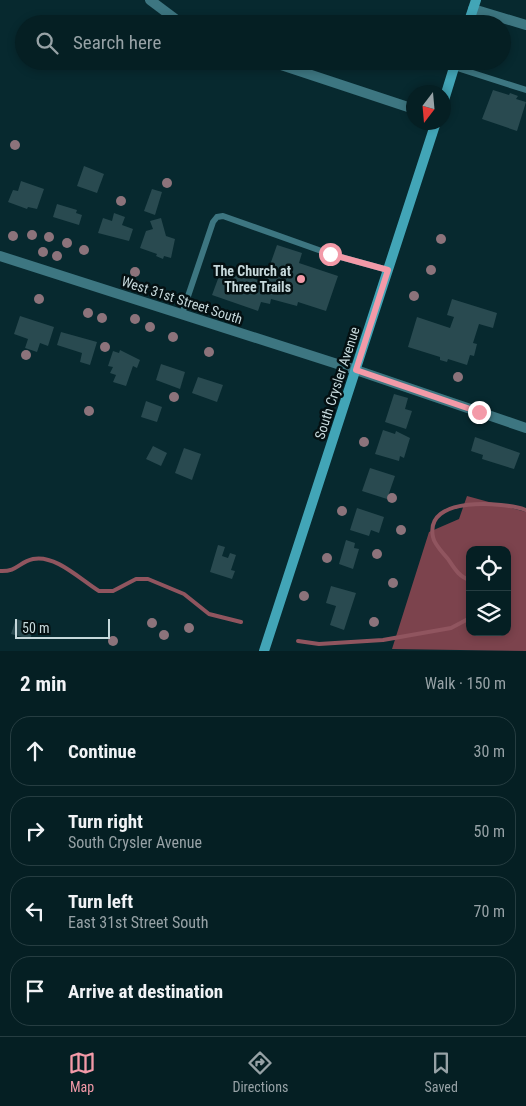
<!DOCTYPE html>
<meta charset="utf-8">
<style>
body{margin:0;font-family:"Roboto Condensed",sans-serif;background:#132c30;color:#f1f3f6}
.controls{position:absolute;right:15px;bottom:15px;display:grid;overflow:hidden;border-radius:10px;box-shadow:0 2px 8px #0003}
.controls button{width:45px;height:45px;display:grid;place-items:center;padding:0;border:0;border-bottom:1px solid #263d41;background:#051f23;color:#f1f3f6;font:25px sans-serif}
.compass{position:absolute;left:406px;top:85px;width:45px;height:45px;border-radius:50%;background:#051f23;box-shadow:0 2px 8px #0003;rotate:196deg}
.scale{position:absolute;left:15px;bottom:12px;width:95px;box-sizing:border-box;padding-left:5px;border:2px solid #c6d8db;border-top:0;font-size:14px;line-height:18px;white-space:nowrap;color:#c6d8db;-webkit-text-stroke:4px #041012;paint-order:stroke}
.stop{position:absolute;width:15px;height:15px;margin:-11px;border:4px solid #f39aa8;border-radius:50%;background:#fff}
.stop.end{background:#f39aa8;border-color:#fff;box-shadow:0 1px 5px #0008}
.list{margin:0;padding:0;list-style:none}
h2{display:flex;justify-content:space-between;align-items:center;height:65px;margin:0;padding:0 20px;font-size:21px}
h2 small{font-size:16px;font-weight:400;color:#97a2a6}
.list li{display:grid;grid-template-columns:32px 1fr auto;gap:15px;align-items:center;box-sizing:border-box;height:70px;margin:0 10px 10px;padding:0 10px;border:1px solid #263d41;border-radius:20px}
.list b{display:block;font-size:19px;white-space:nowrap}
.list p{margin:0;font-size:16px;white-space:nowrap;color:#97a2a6}
.list em{font-size:16px;font-style:normal;color:#97a2a6}
.icon{flex:none;width:28px;height:28px;fill:none;stroke:currentColor;stroke-width:2;stroke-linecap:round;stroke-linejoin:round}
.map{position:relative;flex:none;width:526px;height:651px;overflow:hidden}
.search{position:absolute;background:#051f23;box-shadow:0 2px 8px #0003;left:15px;right:15px;top:15px;height:55px;display:flex;align-items:center;gap:12px;box-sizing:border-box;padding:0 18px;border-radius:28px;color:#97a2a6;font-size:19px}
.sheet{height:385px;background:#051f23}
nav{display:flex;justify-content:space-around;align-items:center;box-sizing:border-box;height:70px;border-top:1px solid #263d41;background:#051f23;font-size:14px;color:#97a2a6}
nav a{display:grid;justify-items:center;gap:2px}
nav .on{color:#f39aa8}
.map>svg:first-child{display:block}
.forest{fill:#7c434d;fill-rule:evenodd}
.lines{fill:none;stroke-linecap:round;stroke-linejoin:round}
.stream{stroke:#90555f;stroke-width:4}
.building{fill:#294a50}
.lane{stroke:#3d7681;stroke-width:6}
.street{stroke:#3d7681;stroke-width:10}
.secondary{stroke:#42a5b7;stroke-width:10}
.tree{fill:#8c737b}
.route{stroke:#f39aa8;stroke-width:6}
.poi-dot{fill:#f39aa8;stroke:#041012;stroke-width:2}
.labels{text-anchor:middle;dominant-baseline:central;stroke-width:5;stroke-linejoin:round;paint-order:stroke}
.poi-label{font-size:14px;font-weight:bold;fill:#c6d8db;stroke:#041012;text-anchor:end}
.street-label{font-size:14px;fill:#c6d8db;stroke:#041012}
</style>
<div class="map">
<svg width="526" height="651" viewBox="0 0 526 651">
<rect width="100%" height="100%" fill="#07292f"/>
<path class="forest" d="M 467,496 L 526,512 L 526,651 L 392,649 L 429,532 L 459,519 ZM 470,550 L 507,550 L 507,632 L 470,632 Z"/>
<g class="lines">
<g class="stream">
<path d="M 0,571 C 17,572 19,562 33,559 C 55,554 81,580 99,591 L 113,591 L 136,579 L 148,579 L 184,594 L 209,614 L 241,622"/>
<path d="M 470,580 C 459,577 454,568 448,559 C 443,553 434,544 433,537 C 424,495 504,502 526,510"/>
<polyline points="298,641 319,644 383,640 451,628 470,618"/>
</g>
</g>
<g class="building">
<polygon points="493,90 509,95 510,93 518,96 516,99 526,102 517,131 482,119"/>
<polygon points="84,166 104,174 97,193 77,186"/>
<polygon points="21,181 44,189 37,209 28,207 27,209 8,202 13,190 18,191"/>
<polygon points="152,189 162,192 155,215 144,211"/>
<polygon points="57,204 77,210 76,213 82,215 79,225 53,217"/>
<polygon points="114,213 125,217 122,225 133,229 129,241 98,233 103,218 112,221"/>
<polygon points="161,218 166,236 175,239 171,258 164,256 163,259 156,256 157,254 140,248 146,231 153,229 150,221"/>
<polygon points="277,245 302,253 299,263 338,276 326,311 298,302 297,306 271,299 270,304 261,302 258,311 212,295 222,268 264,282"/>
<polygon points="452,299 497,313 493,328 479,324 473,343 477,344 474,356 470,355 467,365 448,359 447,362 440,360 440,357 408,347 417,317 450,328 454,317 447,315"/>
<polygon points="20,316 54,327 48,346 40,343 37,352 25,348 28,339 14,334"/>
<polygon points="61,332 97,342 90,365 80,362 82,353 57,345"/>
<polygon points="120,350 140,360 137,368 133,366 126,386 113,382 116,375 110,373 113,367 108,366 113,351 119,353"/>
<polygon points="161,364 185,372 180,389 156,380"/>
<polygon points="198,377 223,385 217,402 192,393"/>
<polygon points="394,394 408,398 405,409 412,411 406,429 385,422"/>
<polygon points="146,401 162,407 157,422 141,417"/>
<polygon points="383,430 395,434 396,431 410,438 404,458 400,456 399,461 375,454"/>
<polygon points="475,437 520,453 514,469 482,459 483,455 471,451"/>
<polygon points="153,446 167,453 161,466 146,459"/>
<polygon points="184,448 201,454 192,480 175,473"/>
<polygon points="370,468 395,476 387,499 362,491"/>
<polygon points="357,508 384,517 379,533 371,530 369,536 350,530"/>
<polygon points="346,540 355,543 354,548 359,549 353,569 339,564"/>
<polygon points="218,545 225,547 222,556 228,558 230,553 236,555 231,570 235,571 232,579 210,572"/>
<polygon points="331,586 356,593 344,630 330,625 336,606 326,603"/>
<polygon points="16,619 35,625 30,639 11,634"/>
</g>
<g class="lines">
<g class="lane">
<polyline points="454,67 526,90"/>
<polyline points="182,314 213,222 217,217 223,216 330,254 388,270"/>
</g>
<g class="street">
<polyline points="150,0 182,24"/>
<polyline points="473,9 526,25"/>
<polyline points="269,61 414,109"/>
<polyline points="0,256 356,370 526,428"/>
</g>
<g class="secondary">
<polyline points="468,24 476,0"/>
<polyline points="444,100 456,61"/>
<polyline points="264,651 436,122"/>
</g>
</g>
<g class="tree">
<circle cx="15" cy="145" r="5"/>
<circle cx="167" cy="183" r="5"/>
<circle cx="121" cy="201" r="5"/>
<circle cx="32" cy="235" r="5"/>
<circle cx="13" cy="236" r="5"/>
<circle cx="49" cy="237" r="5"/>
<circle cx="441" cy="239" r="5"/>
<circle cx="67" cy="243" r="5"/>
<circle cx="84" cy="250" r="5"/>
<circle cx="43" cy="252" r="5"/>
<circle cx="57" cy="256" r="5"/>
<circle cx="431" cy="270" r="5"/>
<circle cx="135" cy="272" r="5"/>
<circle cx="414" cy="296" r="5"/>
<circle cx="39" cy="299" r="5"/>
<circle cx="88" cy="313" r="5"/>
<circle cx="102" cy="318" r="5"/>
<circle cx="135" cy="319" r="5"/>
<circle cx="150" cy="327" r="5"/>
<circle cx="173" cy="337" r="5"/>
<circle cx="105" cy="347" r="5"/>
<circle cx="209" cy="352" r="5"/>
<circle cx="26" cy="355" r="5"/>
<circle cx="458" cy="377" r="5"/>
<circle cx="174" cy="397" r="5"/>
<circle cx="89" cy="411" r="5"/>
<circle cx="364" cy="442" r="5"/>
<circle cx="392" cy="498" r="5"/>
<circle cx="342" cy="511" r="5"/>
<circle cx="401" cy="530" r="5"/>
<circle cx="377" cy="554" r="5"/>
<circle cx="327" cy="558" r="5"/>
<circle cx="393" cy="583" r="5"/>
<circle cx="304" cy="596" r="5"/>
<circle cx="374" cy="622" r="5"/>
<circle cx="152" cy="623" r="5"/>
<circle cx="189" cy="628" r="5"/>
<circle cx="164" cy="635" r="5"/>
<circle cx="113" cy="641" r="5"/>
</g>
<g class="lines">
<polyline class="route" points="330,254 388,270 356,370 479,412"/>
</g>
<circle class="poi-dot" cx="301" cy="279" r="5"/>
<g class="labels">
<g class="poi-label">
<text x="291" y="271">The Church at<tspan x="291" dy="16">Three Trails</tspan></text>
</g>
<g class="street-label">
<text transform="translate(182 300) rotate(18)">West 31st Street South</text>
<text transform="translate(337 383) rotate(-72)">South Crysler Avenue</text>
</g>
</g>
</svg>
<div class="controls">
<button><svg class="icon" aria-label="locate" viewBox="0 0 24 24"><circle cx="12" cy="12" r="6"/><path d="M12 2v4M12 18v4M2 12h4M18 12h4"/></svg></button>
<button><svg class="icon" aria-label="layers" viewBox="0 0 24 24"><path d="M12 4l9 5-9 5-9-5zM3 14l9 5 9-5"/></svg></button>
</div>
<svg class="compass" viewBox="-18 -18 36 36"><path d="M0-13l5 13h-10z" fill="#e53935"/><path d="M0 13l5-13h-10z" fill="#97a2a6"/></svg>
<div class="scale">50 m</div>
<div class="stop" style="left:330px;top:254px"></div>
<div class="stop end" style="left:479px;top:412px"></div>
<div class="search"><svg class="icon" aria-label="search" viewBox="0 0 24 24"><circle cx="10" cy="10" r="6"/><path d="M15 15l6 6"/></svg>Search here</div>
</div>
<section class="sheet">
<h2>2 min<small>Walk · 150 m</small></h2>
<ul class="list">
<li><svg class="icon" aria-label="ahead" viewBox="0 0 24 24"><path d="M12 20V5M6 11l6-6 6 6"/></svg><div><b>Continue</b></div><em>30 m</em></li>
<li><svg class="icon" aria-label="right" viewBox="0 0 24 24"><path d="M7 20v-9h11M14 6l5 5-5 5"/></svg><div><b>Turn right</b><p>South Crysler Avenue</p></div><em>50 m</em></li>
<li><svg class="icon" aria-label="left" viewBox="0 0 24 24"><path d="M17 20v-9H6M10 6l-5 5 5 5"/></svg><div><b>Turn left</b><p>East 31st Street South</p></div><em>70 m</em></li>
<li><svg class="icon" aria-label="arrive" viewBox="0 0 24 24"><path d="M6 21V4h12l-3 4 3 4H6"/></svg><div><b>Arrive at destination</b></div></li>
</ul>
</section>
<nav>
<a class="on"><svg class="icon" aria-label="map" viewBox="0 0 24 24"><path d="M3 6l6-2 6 2 6-2v14l-6 2-6-2-6 2zM9 4v14M15 6v14"/></svg>Map</a>
<a><svg class="icon" aria-label="directions" viewBox="0 0 24 24"><path d="M12 3l9 9-9 9-9-9zM9 14v-3h6M13 9l2 2-2 2"/></svg>Directions</a>
<a><svg class="icon" aria-label="saved" viewBox="0 0 24 24"><path d="M7 4h10v16l-5-4-5 4z"/></svg>Saved</a>
</nav>
